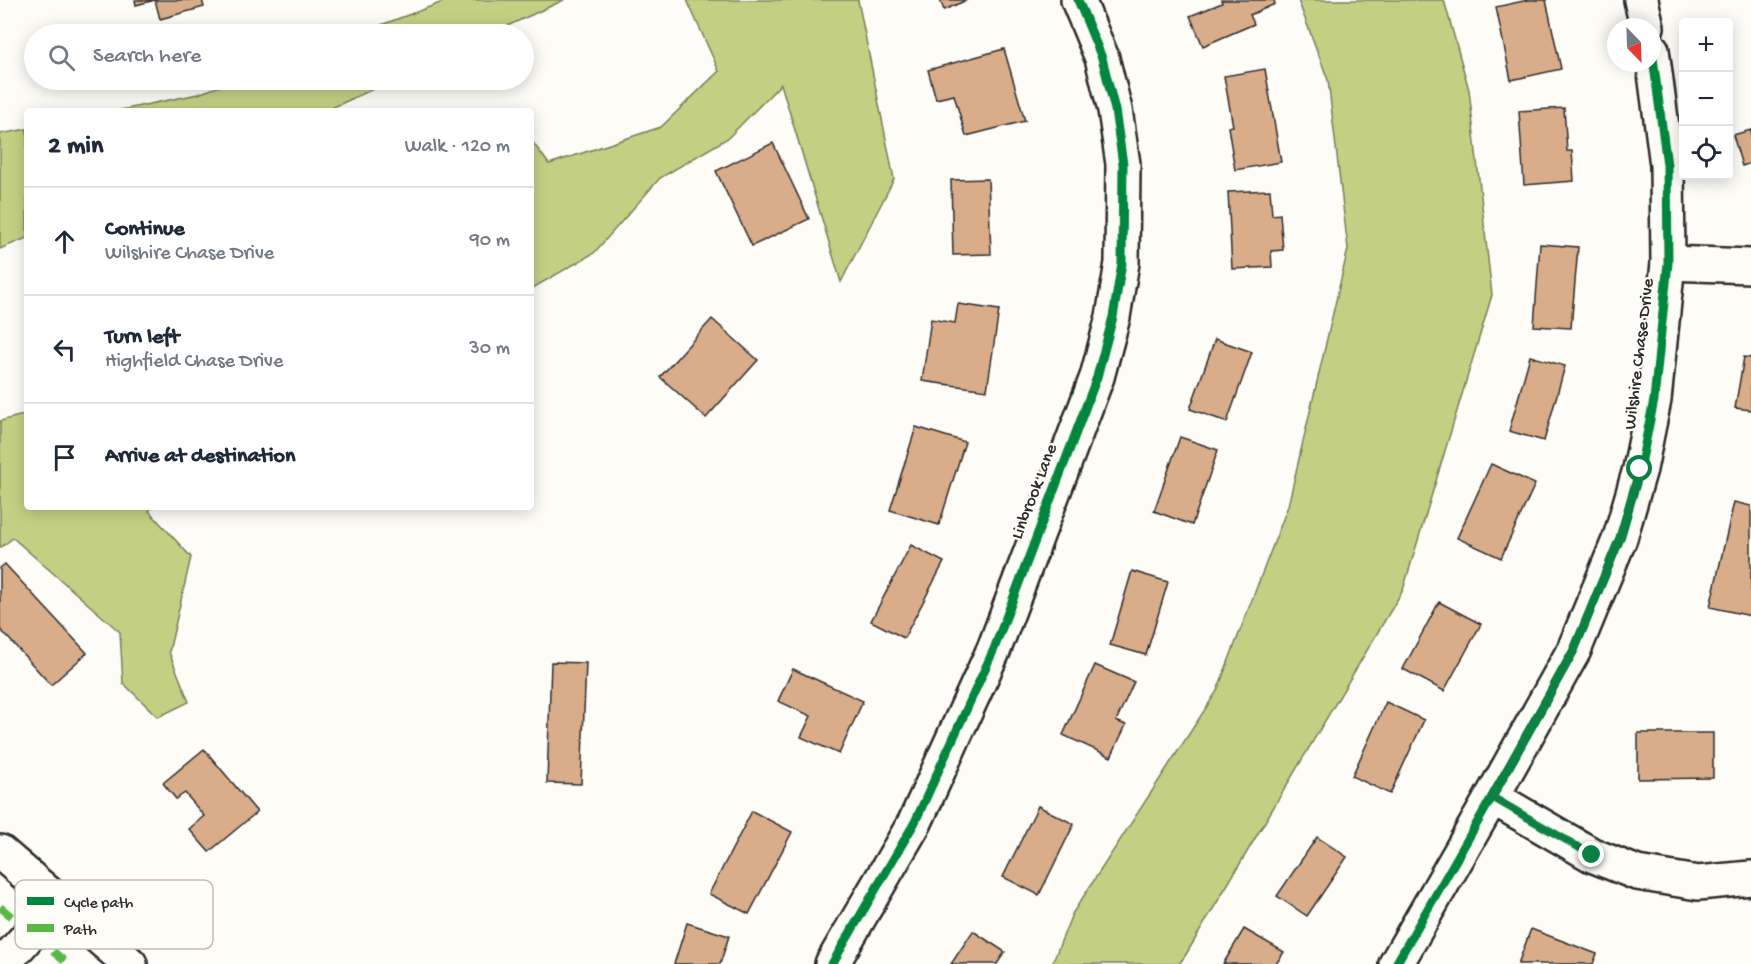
<!DOCTYPE html>
<meta charset="utf-8">
<style>
body{margin:0;font-family:"Gochi Hand",sans-serif;background:#f2f2f3;color:#1f2937}
.controls{position:absolute;right:18px;top:18px;display:grid;overflow:hidden;border-radius:6px;box-shadow:0 3px 15px #0003}
.controls button{width:54px;height:54px;display:grid;place-items:center;padding:0;border:0;border-bottom:2px solid #e0e1e3;background:#fff;color:#1f2937;font:30px sans-serif}
.compass{position:absolute;left:1607px;top:18px;width:54px;height:54px;border-radius:50%;background:#fff;box-shadow:0 3px 15px #0003;rotate:157deg}
.stop{position:absolute;width:18px;height:18px;margin:-14px;border:4px solid #0b8043;border-radius:50%;background:#fff}
.stop.end{background:#0b8043;border-color:#fff;box-shadow:0 2px 6px #0008}
.list{margin:0;padding:0;list-style:none}
h2{display:flex;justify-content:space-between;align-items:center;height:78px;margin:0;padding:0 24px;font-size:26px}
h2 small{font-size:20px;font-weight:400;color:#747a83}
.list li{display:grid;grid-template-columns:39px 1fr auto;gap:18px;align-items:center;box-sizing:border-box;height:108px;padding:0 24px;border-top:2px solid #e0e1e3}
.list b{display:block;font-size:22px;white-space:nowrap}
.list p{margin:0;font-size:20px;white-space:nowrap;color:#747a83}
.list em{font-size:20px;font-style:normal;color:#747a83}
.icon{flex:none;width:33px;height:33px;fill:none;stroke:currentColor;stroke-width:2;stroke-linecap:round;stroke-linejoin:round}
.map{position:relative;flex:none;width:1751px;height:964px;overflow:hidden}
.search{position:absolute;background:#fff;box-shadow:0 3px 15px #0003;left:24px;top:24px;width:510px;height:66px;display:flex;align-items:center;gap:15px;box-sizing:border-box;padding:0 21px;border-radius:33px;color:#747a83;font-size:22px}
.panel{position:absolute;background:#fff;box-shadow:0 3px 15px #0003;left:24px;top:108px;width:510px;height:402px;border-radius:6px}
.map>svg:first-child{display:block}
.green{fill:#c3d084;stroke:#777e58;stroke-width:1.5}
.building{fill:#d9ac8a;stroke:#2b2b2b;stroke-width:1.5}
.lines{fill:none;stroke-linecap:round;stroke-linejoin:round}
.minor-casing{stroke:#2b2b2b;stroke-width:38}
.minor{stroke:#fdfcf7;stroke-width:33}
.quiet{stroke:#58b947;stroke-width:8;stroke-dasharray:15 8;stroke-linecap:butt}
.cycleway-casing{stroke:#fdfcf7;stroke-width:13}
.cycleway{stroke:#00873e;stroke-width:9}
.route{stroke:#0b8043;stroke-width:8}
.labels{text-anchor:middle;dominant-baseline:central;stroke-width:4.5;stroke-linejoin:round;paint-order:stroke}
.street-label{font-size:18px;fill:#2b2b2b;stroke:#fdfcf7}
.key{fill:#fdfcf7;stroke:#bebdba;stroke-width:1.5}
.key-label{font-size:16px;fill:#2b2b2b}
</style>
<div class="map">
<svg width="1751" height="964" viewBox="0 0 1751 964">
<rect width="100%" height="100%" fill="#fdfcf7"/>
<filter id="ink" filterUnits="userSpaceOnUse"><feTurbulence type="fractalNoise" baseFrequency=".0167" numOctaves="2"/><feDisplacementMap in="SourceGraphic" scale="12" xChannelSelector="R" yChannelSelector="G"/><feConvolveMatrix kernelMatrix="1 2 1 2 8 2 1 2 1" color-interpolation-filters="sRGB"/></filter>
<g filter="url(#ink)">
<g class="green">
<polygon points="448,0 564,0 490,34 357,34"/>
<polygon points="687,0 858,0 894,179 841,282 781,84 728,138 660,178 594,253 531,289 531,140 549,164 661,127 719,71"/>
<polygon points="1298,0 1444,0 1469,90 1492,295 1403,590 1185,956 1179,964 1052,964 1072,914 1217,691 1288,506 1348,249 1328,80"/>
<polygon points="237,80 393,80 325,111 116,111 198,94"/>
<polygon points="27,129 27,238 0,249 0,134"/>
<polygon points="27,414 27,507 152,507 149,511 191,557 169,652 189,702 158,717 123,683 120,632 13,538 0,548 0,421"/>
</g>
<g class="building">
<polygon points="135,0 202,0 204,7 160,19 155,0 136,5"/>
<polygon points="940,0 967,0 944,10"/>
<polygon points="1221,0 1274,0 1275,4 1250,15 1254,24 1203,46 1190,16 1222,3"/>
<polygon points="1528,0 1546,0 1561,69 1511,80 1496,7"/>
<polygon points="1004,49 1025,121 966,136 954,95 936,99 928,70"/>
<polygon points="1265,69 1281,162 1235,170 1228,127 1233,126 1224,76"/>
<polygon points="1564,108 1567,151 1572,151 1574,181 1524,185 1519,111"/>
<polygon points="1751,130 1751,163 1742,166 1733,135"/>
<polygon points="773,143 809,219 752,246 716,171"/>
<polygon points="988,179 991,254 953,255 951,180"/>
<polygon points="1270,190 1272,215 1280,214 1283,250 1271,251 1272,267 1232,269 1228,192"/>
<polygon points="1540,244 1578,247 1571,328 1534,326"/>
<polygon points="958,304 999,310 987,390 922,381 931,319 955,323"/>
<polygon points="712,319 758,360 706,418 660,377"/>
<polygon points="1215,339 1252,352 1227,422 1190,409"/>
<polygon points="1530,356 1565,366 1544,441 1509,431"/>
<polygon points="1744,357 1751,358 1751,410 1735,408"/>
<polygon points="916,427 965,442 939,525 890,510"/>
<polygon points="1180,437 1218,450 1192,525 1154,511"/>
<polygon points="1491,464 1535,484 1501,558 1457,538"/>
<polygon points="1734,502 1751,506 1751,616 1710,607"/>
<polygon points="911,545 944,562 904,638 871,621"/>
<polygon points="5,564 87,653 51,685 0,629 0,568"/>
<polygon points="1132,571 1168,582 1146,655 1110,645"/>
<polygon points="1439,602 1481,624 1444,691 1403,669"/>
<polygon points="551,662 586,663 581,784 547,783"/>
<polygon points="1095,665 1134,682 1116,721 1126,725 1111,757 1063,735"/>
<polygon points="793,669 863,701 839,754 801,737 811,716 778,701"/>
<polygon points="1386,702 1424,720 1390,794 1352,776"/>
<polygon points="1638,733 1713,733 1713,778 1638,779"/>
<polygon points="204,749 257,812 209,852 189,829 204,816 185,793 176,799 163,783"/>
<polygon points="1038,806 1074,824 1039,895 1003,877"/>
<polygon points="752,811 792,832 749,914 709,894"/>
<polygon points="1317,837 1347,857 1307,916 1277,896"/>
<polygon points="687,923 729,936 720,964 674,964"/>
<polygon points="1244,929 1284,952 1276,964 1223,964"/>
<polygon points="1531,929 1597,954 1593,964 1518,964"/>
<polygon points="973,931 1005,952 997,964 951,964"/>
</g>
<g class="lines">
<g class="minor-casing">
<g id="minor">
<polyline points="1641,0 1647,27"/>
<polyline points="1668,263 1751,266"/>
<polyline points="1492,797 1592,855 1637,873 1698,883 1751,878"/>
<polyline points="0,852 130,964"/>
<polyline points="3,964 58,902"/>
<polyline points="832,964 915,822 994,649 1097,377 1113,317 1122,263 1123,164 1115,110 1102,58 1078,0"/>
<polyline points="1396,964 1492,797 1574,650 1620,538 1640,469 1654,400 1668,263 1667,165 1652,50"/>
</g>
</g>
<use href="#minor" class="minor"/>
<polyline class="quiet" points="0,907 68,964"/>
<g class="cycleway-casing">
<g id="cycleway">
<polyline points="832,964 915,822 994,649 1097,377 1113,317 1122,263 1123,164 1115,110 1102,58 1078,0"/>
<polyline points="1396,964 1492,797 1574,650 1620,538 1640,469 1654,400 1668,263 1667,165 1652,50"/>
</g>
</g>
<use href="#cycleway" class="cycleway"/>
</g>
</g>
<g class="lines" filter="url(#ink)">
<polyline class="route" points="1592,855 1492,797 1574,650 1620,538 1640,469"/>
</g>
<g class="labels">
<g class="street-label">
<text transform="translate(1640 354) rotate(-83)">Wilshire Chase Drive</text>
<text transform="translate(1035 492) rotate(-69)">Linbrook Lane</text>
</g>
</g>
<rect x="15" y="880" width="198" height="69" rx="9" class="key"/>
<rect x="27" y="897" width="27" height="8" fill="#00873e"/>
<rect x="27" y="924" width="27" height="8" fill="#58b947"/>
<g class="key-label">
<text x="64" y="907">Cycle path</text>
<text x="64" y="934">Path</text>
</g>
</svg>
<div class="controls">
<button>+</button>
<button>−</button>
<button><svg class="icon" aria-label="locate" viewBox="0 0 24 24"><circle cx="12" cy="12" r="6"/><path d="M12 2v4M12 18v4M2 12h4M18 12h4"/></svg></button>
</div>
<svg class="compass" viewBox="-18 -18 36 36"><path d="M0-13l5 13h-10z" fill="#e53935"/><path d="M0 13l5-13h-10z" fill="#747a83"/></svg>
<div class="stop" style="left:1640px;top:469px"></div>
<div class="stop end" style="left:1592px;top:855px"></div>
<div class="search"><svg class="icon" aria-label="search" viewBox="0 0 24 24"><circle cx="10" cy="10" r="6"/><path d="M15 15l6 6"/></svg>Search here</div>
<section class="panel">
<h2>2 min<small>Walk · 120 m</small></h2>
<ul class="list">
<li><svg class="icon" aria-label="ahead" viewBox="0 0 24 24"><path d="M12 20V5M6 11l6-6 6 6"/></svg><div><b>Continue</b><p>Wilshire Chase Drive</p></div><em>90 m</em></li>
<li><svg class="icon" aria-label="left" viewBox="0 0 24 24"><path d="M17 20v-9H6M10 6l-5 5 5 5"/></svg><div><b>Turn left</b><p>Highfield Chase Drive</p></div><em>30 m</em></li>
<li><svg class="icon" aria-label="arrive" viewBox="0 0 24 24"><path d="M6 21V4h12l-3 4 3 4H6"/></svg><div><b>Arrive at destination</b></div></li>
</ul>
</section>
</div>
